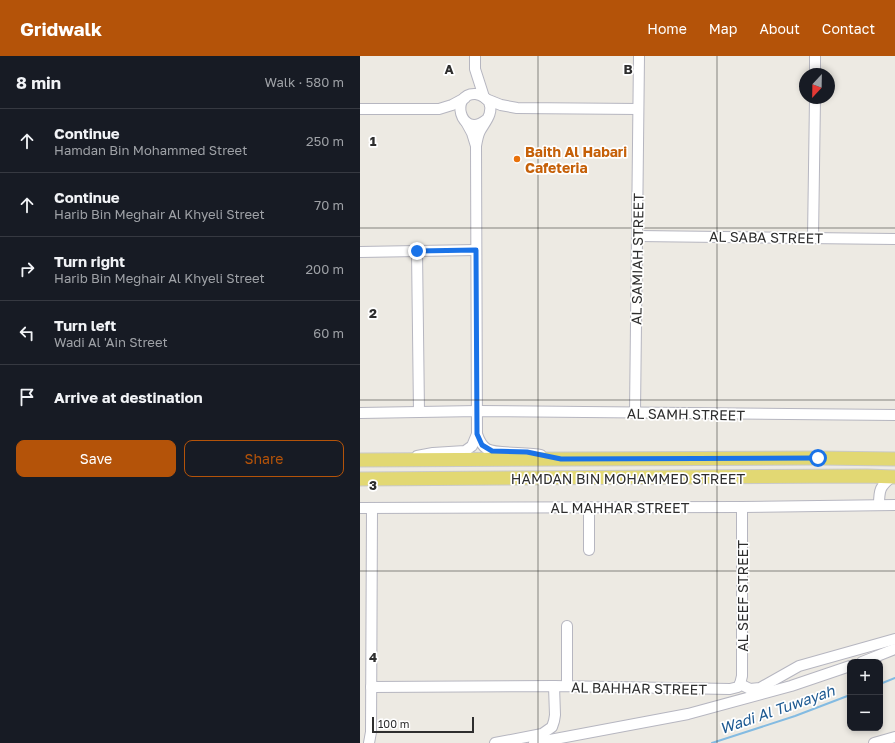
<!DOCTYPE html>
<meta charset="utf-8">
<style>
body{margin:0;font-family:"Golos Text",sans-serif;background:#20242c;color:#f1f3f6}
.controls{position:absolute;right:12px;bottom:12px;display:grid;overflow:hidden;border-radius:8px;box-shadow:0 2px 6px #0003}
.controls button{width:36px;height:36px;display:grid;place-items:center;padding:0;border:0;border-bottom:1px solid #363941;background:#171b24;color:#f1f3f6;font:20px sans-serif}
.compass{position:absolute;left:439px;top:12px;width:36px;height:36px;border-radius:50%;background:#171b24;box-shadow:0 2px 6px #0003;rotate:202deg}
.scale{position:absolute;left:12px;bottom:10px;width:102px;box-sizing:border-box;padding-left:4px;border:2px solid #2e2e2e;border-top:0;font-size:11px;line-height:14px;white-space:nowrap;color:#2e2e2e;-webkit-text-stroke:3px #fff;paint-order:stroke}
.stop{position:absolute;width:12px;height:12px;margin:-9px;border:3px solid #1a73e8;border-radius:50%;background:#fff}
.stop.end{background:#1a73e8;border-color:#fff;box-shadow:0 1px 4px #0008}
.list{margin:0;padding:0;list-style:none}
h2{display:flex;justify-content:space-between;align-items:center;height:52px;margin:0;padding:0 16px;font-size:17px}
h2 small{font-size:13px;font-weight:400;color:#9ea1a6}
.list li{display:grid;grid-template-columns:26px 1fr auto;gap:12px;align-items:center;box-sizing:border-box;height:64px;padding:0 16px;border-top:1px solid #363941}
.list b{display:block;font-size:15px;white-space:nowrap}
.list p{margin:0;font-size:13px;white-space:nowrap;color:#9ea1a6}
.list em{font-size:13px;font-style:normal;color:#9ea1a6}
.actions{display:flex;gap:8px;padding:12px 16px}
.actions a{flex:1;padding:9px 0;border:1px solid #b45309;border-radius:8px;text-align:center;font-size:14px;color:#b45309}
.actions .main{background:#b45309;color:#fff}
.icon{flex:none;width:22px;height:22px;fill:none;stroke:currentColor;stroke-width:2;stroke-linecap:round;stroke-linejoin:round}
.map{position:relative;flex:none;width:535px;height:687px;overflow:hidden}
header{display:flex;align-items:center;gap:24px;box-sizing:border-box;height:56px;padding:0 20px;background:#b45309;color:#fff}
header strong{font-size:19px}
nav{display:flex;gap:22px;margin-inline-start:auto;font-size:14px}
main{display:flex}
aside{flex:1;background:#171b24}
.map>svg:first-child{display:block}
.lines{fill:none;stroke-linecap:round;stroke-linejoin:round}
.stream{stroke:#83bbe2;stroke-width:2}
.minor-casing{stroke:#b6b6c0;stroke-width:12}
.major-casing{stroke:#c9c9c9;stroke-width:15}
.minor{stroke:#fff;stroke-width:10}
.major{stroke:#e2d873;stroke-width:13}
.route{stroke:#1a73e8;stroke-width:5}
.grid{fill:none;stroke:#2e2e2e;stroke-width:1;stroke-opacity:0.55}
.food-dot{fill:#e8710a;stroke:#fff;stroke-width:1.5}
.labels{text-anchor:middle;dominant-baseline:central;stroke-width:3.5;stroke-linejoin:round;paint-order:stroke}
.food-label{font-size:14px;font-weight:bold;fill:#c56008;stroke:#fff;text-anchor:start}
.street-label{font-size:14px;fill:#2e2e2e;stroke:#fff}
.water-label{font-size:15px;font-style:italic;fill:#1e5a92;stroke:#fff}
.grid-label{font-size:13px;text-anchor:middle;font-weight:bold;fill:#2e2e2e;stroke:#fff;stroke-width:3.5;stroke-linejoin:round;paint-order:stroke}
</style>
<header>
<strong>Gridwalk</strong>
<nav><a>Home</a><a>Map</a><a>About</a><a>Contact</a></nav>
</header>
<main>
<aside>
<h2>8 min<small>Walk · 580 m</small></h2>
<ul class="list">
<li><svg class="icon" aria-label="ahead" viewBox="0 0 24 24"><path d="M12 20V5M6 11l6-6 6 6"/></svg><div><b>Continue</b><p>Hamdan Bin Mohammed Street</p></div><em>250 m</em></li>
<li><svg class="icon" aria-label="ahead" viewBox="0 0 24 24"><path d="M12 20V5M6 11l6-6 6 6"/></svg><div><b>Continue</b><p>Harib Bin Meghair Al Khyeli Street</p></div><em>70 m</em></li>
<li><svg class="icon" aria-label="right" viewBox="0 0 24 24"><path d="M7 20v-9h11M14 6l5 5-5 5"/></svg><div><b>Turn right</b><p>Harib Bin Meghair Al Khyeli Street</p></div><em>200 m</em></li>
<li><svg class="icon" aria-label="left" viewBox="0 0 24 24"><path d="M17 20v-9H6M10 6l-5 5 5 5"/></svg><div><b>Turn left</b><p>Wadi Al 'Ain Street</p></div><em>60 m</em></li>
<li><svg class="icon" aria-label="arrive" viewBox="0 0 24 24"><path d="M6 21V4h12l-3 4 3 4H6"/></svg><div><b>Arrive at destination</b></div></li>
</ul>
<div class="actions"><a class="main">Save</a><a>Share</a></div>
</aside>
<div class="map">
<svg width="535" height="687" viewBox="0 0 535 687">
<rect width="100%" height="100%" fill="#edeae3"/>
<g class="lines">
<g class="stream">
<polyline points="520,628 535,622"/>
<polyline points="352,687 435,660 490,639"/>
</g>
<g class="minor-casing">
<g id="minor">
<polyline points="115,0 115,13 124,41"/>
<polyline points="455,18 455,0"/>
<polyline points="126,43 141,49 157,52 278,53"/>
<polyline points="0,53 79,53 92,49 105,42"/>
<path d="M 116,90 C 117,84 118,79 120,75 C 125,66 134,57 129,46 C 126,42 122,39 116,38 C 89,36 100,84 126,64"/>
<polyline points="277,180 535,183"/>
<polyline points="453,182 455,42"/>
<polyline points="57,195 59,356"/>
<polyline points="0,196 116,194"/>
<polyline points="0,357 118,355 535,359"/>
<polyline points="275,357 279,0"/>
<path d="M 117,378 C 119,384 122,390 127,393 C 135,398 169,396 181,399"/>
<polyline points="57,400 73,397 105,395 112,390 117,378 116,90 112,77 106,66"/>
<path d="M 519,449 C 519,434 520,430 532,421"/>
<polyline points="229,451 229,494"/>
<polyline points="0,452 382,451 535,449"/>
<polyline points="502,606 535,593"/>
<polyline points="380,628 382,620 382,451"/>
<polyline points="380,628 390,633 400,632 439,610 535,583"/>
<polyline points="207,630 207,570"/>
<polyline points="11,631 194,630 370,633 378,631 380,628"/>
<polyline points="9,687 11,676 12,452"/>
<polyline points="135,687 182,678 192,671 194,665 195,659 194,630"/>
<polyline points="174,687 328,658 431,630 490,610"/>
<polyline points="514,687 535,681"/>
</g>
</g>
<g class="major-casing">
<g id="major">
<polyline points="0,404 458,402 535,403"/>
<polyline points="0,423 507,420 535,421"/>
</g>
</g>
<use href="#minor" class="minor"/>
<use href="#major" class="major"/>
</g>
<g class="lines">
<polyline class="route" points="57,195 116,194 117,378 122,389 132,395 167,396 201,403 458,402"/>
</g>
<path class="grid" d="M 178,0 L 178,687M 357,0 L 357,687M 0,172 L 535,172M 0,344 L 535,344M 0,515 L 535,515"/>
<circle class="food-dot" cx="157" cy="103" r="4"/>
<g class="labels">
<g class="food-label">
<text x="165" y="95">Baith Al Habari<tspan x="165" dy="16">Cafeteria</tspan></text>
</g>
<g class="street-label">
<text transform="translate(406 181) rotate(1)">AL SABA STREET</text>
<text transform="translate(277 203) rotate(-89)">AL SAMIAH STREET</text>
<text transform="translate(326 358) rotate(1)">AL SAMH STREET</text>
<text x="268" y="422">HAMDAN BIN MOHAMMED STREET</text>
<text x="260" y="451">AL MAHHAR STREET</text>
<text transform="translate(382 540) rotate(-90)">AL SEEF STREET</text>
<text transform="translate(279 632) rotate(1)">AL BAHHAR STREET</text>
</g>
<g class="water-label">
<text transform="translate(417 653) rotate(-19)">Wadi Al Tuwayah</text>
</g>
</g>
<g class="grid-label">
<text x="89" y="18">A</text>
<text x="268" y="18">B</text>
<text x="13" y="90">1</text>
<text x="13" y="262">2</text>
<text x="13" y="434">3</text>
<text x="13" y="606">4</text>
</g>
</svg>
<div class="controls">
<button>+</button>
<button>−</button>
</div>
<svg class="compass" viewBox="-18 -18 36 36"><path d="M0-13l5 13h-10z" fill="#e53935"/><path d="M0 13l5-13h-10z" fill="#9ea1a6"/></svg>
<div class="scale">100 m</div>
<div class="stop" style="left:458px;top:402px"></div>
<div class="stop end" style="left:57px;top:195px"></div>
</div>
</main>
